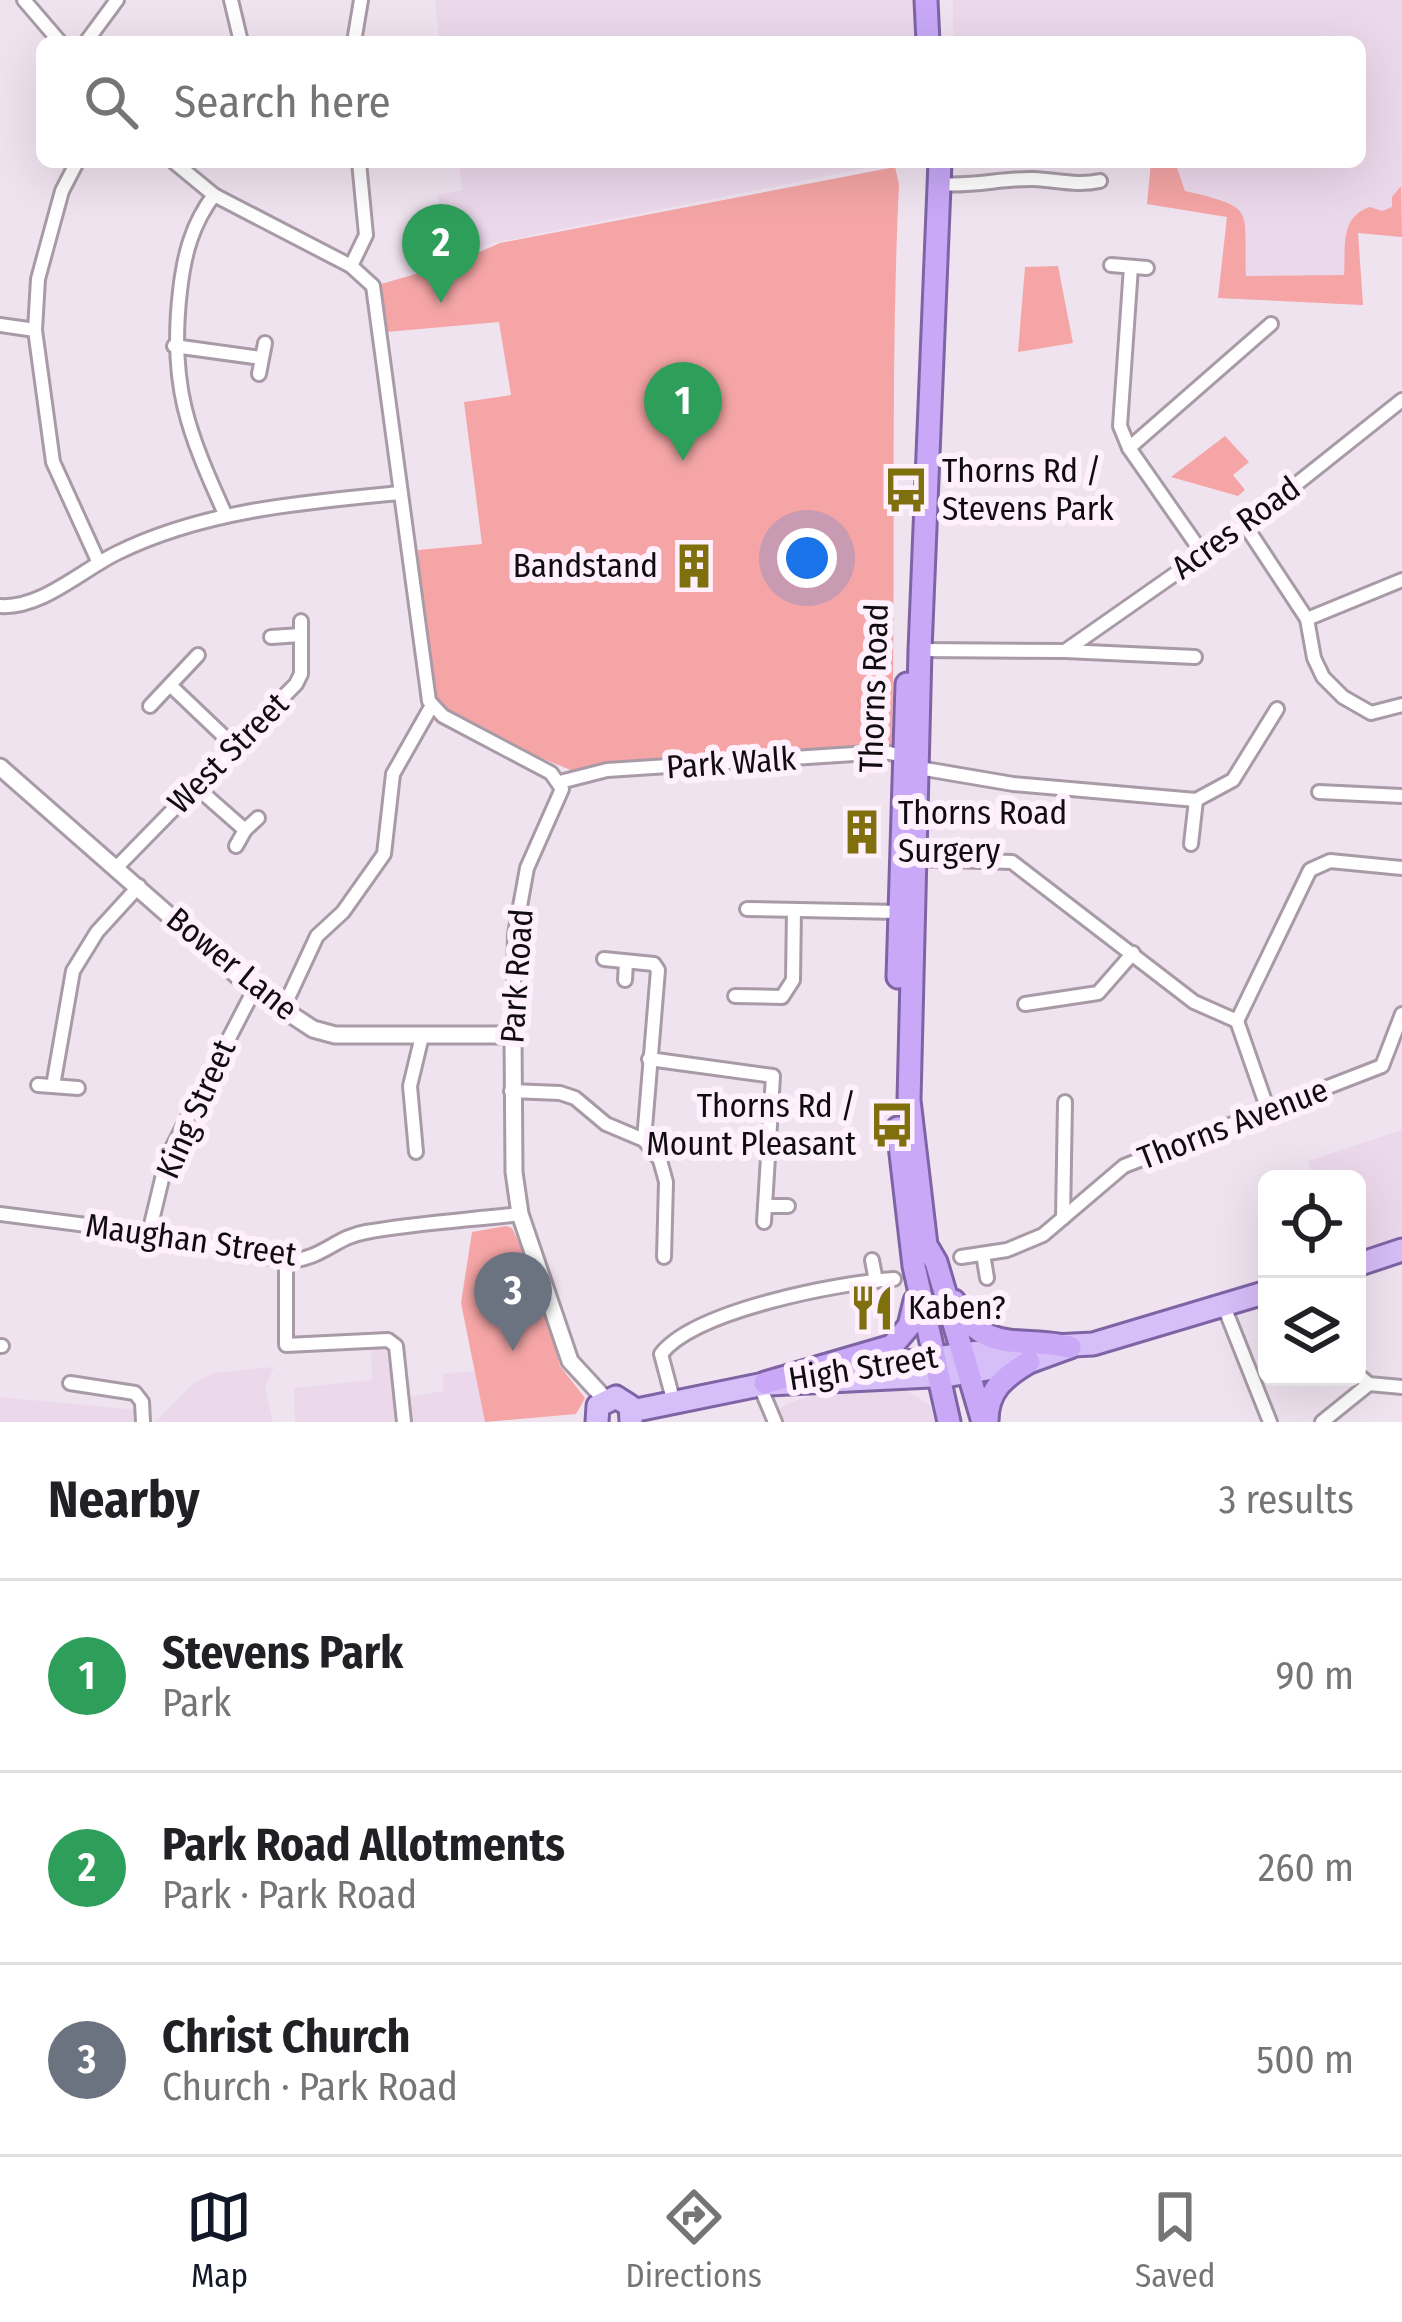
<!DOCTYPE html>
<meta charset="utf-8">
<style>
body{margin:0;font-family:"Fira Sans Condensed",sans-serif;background:#f6f6f6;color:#202124}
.controls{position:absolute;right:36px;bottom:36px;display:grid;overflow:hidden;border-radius:18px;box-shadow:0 12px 48px #0002}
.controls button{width:108px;height:108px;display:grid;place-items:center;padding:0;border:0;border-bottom:3px solid #e0e0e0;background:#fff;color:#202124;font:60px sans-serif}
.you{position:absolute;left:807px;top:558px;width:42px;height:42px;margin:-30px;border:9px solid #fff;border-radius:50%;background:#1a73e8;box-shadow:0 0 0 18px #1a73e833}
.badge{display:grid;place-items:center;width:78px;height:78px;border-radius:50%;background:#111827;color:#fff;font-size:39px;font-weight:700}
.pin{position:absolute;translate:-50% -99px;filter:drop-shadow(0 3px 6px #0008)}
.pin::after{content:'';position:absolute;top:63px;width:42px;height:36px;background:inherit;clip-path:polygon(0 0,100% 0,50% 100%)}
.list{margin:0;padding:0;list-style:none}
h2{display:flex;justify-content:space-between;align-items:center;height:156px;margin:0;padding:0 48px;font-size:51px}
h2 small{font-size:39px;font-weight:400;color:#757577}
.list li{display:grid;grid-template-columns:78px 1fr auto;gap:36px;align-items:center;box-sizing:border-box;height:192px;padding:0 48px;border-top:3px solid #e0e0e0}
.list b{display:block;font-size:45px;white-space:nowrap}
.list p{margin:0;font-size:39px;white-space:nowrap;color:#757577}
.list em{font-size:39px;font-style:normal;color:#757577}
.icon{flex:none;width:66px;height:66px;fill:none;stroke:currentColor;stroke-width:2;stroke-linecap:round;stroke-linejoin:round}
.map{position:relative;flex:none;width:1402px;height:1422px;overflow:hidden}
.search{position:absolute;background:#fff;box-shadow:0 12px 48px #0002;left:36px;right:36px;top:36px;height:132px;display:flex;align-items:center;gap:30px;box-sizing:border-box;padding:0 42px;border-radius:18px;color:#757577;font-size:45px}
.sheet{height:732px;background:#fff}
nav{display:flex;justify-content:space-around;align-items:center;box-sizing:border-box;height:168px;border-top:3px solid #e0e0e0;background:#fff;font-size:33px;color:#757577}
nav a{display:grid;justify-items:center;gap:6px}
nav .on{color:#111827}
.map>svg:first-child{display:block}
.built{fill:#ecd8eb}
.green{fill:#f5a5a5}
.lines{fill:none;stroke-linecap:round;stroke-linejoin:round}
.minor-casing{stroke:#a89ba7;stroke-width:18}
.tertiary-casing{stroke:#a89ba7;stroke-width:21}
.primary-casing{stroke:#7e64a5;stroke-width:27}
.trunk-casing{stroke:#7e64a5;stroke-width:27}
.minor{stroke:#fff;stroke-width:12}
.tertiary{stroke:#fff;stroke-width:15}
.primary{stroke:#d6bef9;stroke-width:21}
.trunk{stroke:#c8a8f7;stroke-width:21}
.labels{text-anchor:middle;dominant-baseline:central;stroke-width:12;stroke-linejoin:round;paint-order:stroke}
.poi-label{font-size:33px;fill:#100c10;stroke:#fef0fd;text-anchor:start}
.street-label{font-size:33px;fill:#100c10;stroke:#fef0fd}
</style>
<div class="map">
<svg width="1402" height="1422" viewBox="0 0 1402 1422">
<rect width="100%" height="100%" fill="#f0e3f0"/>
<g class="built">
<polygon points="435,0 915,0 917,42 439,42"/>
<polygon points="953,0 1402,0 1402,237 1358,233 1363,305 1218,298 1227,216 1147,204 1151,162 1360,162 1360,42 953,42"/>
<polygon points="458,162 896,162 498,242 453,257 437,195 463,190"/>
<polygon points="1402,1130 1402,1239 1357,1255 1357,1179 1314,1179 1308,1161"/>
<polygon points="381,1348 391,1356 401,1422 295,1422 294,1388 372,1380 371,1349"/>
<polygon points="274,1367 265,1388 273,1422 155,1422 194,1383 214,1373"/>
<polygon points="475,1371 485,1422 410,1422 408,1397 443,1391 443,1374"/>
<polygon points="902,1388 930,1405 935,1422 784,1422 779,1410 786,1404 825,1391"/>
<polygon points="0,1397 138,1410 138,1422 0,1422"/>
</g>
<g class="green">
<path d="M 1151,162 L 1175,162 L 1185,191 C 1259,208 1243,209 1246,276 L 1344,275 C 1346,248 1339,217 1370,207 L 1382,211 L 1392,207 L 1392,197 L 1401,186 L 1402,237 L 1358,233 L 1363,305 L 1218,298 L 1227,217 L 1147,204 Z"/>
<path d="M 895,167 L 899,184 C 890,372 896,559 892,747 L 573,771 L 529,753 L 442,707 C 423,678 420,588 418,550 L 482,544 L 464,402 L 511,395 L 499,322 L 386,332 L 381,284 L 454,263 L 500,243 Z"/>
<polygon points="1058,266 1073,343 1018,352 1025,267"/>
<polygon points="1225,436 1249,462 1233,475 1245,490 1238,496 1171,477"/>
<polygon points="506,1226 512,1228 539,1285 560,1366 585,1398 576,1414 485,1422 461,1303 472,1232"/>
</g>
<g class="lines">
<g class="minor-casing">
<g id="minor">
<polyline points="24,0 60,42"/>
<polyline points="231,0 241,42"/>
<polyline points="86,42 117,0"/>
<polyline points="354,42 361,0"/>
<polyline points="77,162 62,191 38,279 35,330 53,462 99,563"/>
<polyline points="174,162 214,195 351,266 373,286 429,701 443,716 551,773 562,789 527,868 515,934 513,1035"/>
<path d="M 939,184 C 975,187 1001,178 1034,179 C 1057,180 1077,186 1100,181"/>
<path d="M 214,195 C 192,224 184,255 180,291 C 169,386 188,432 226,516"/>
<polyline points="1111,265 1147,268"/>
<polyline points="351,266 366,235 359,162"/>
<polyline points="1131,267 1120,426 1129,448 1203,554"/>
<polyline points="0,325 35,330"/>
<polyline points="174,346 261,358"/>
<polyline points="259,374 265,343"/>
<polyline points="1129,448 1271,324"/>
<polyline points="1245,525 1307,619 1314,658 1323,677 1343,697 1371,713 1402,705"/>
<path d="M 0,606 C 41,609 82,570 117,553 C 204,510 305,502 400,493"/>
<polyline points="1307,619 1402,580"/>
<polyline points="271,637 301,635"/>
<polyline points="920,650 1065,651 1195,657"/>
<polyline points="1065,651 1245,525 1402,400"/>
<polyline points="170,685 233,745"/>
<polyline points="150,706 198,655"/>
<polyline points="919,768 1013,784 1196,800 1233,780 1277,709"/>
<polyline points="560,782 607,770 885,752 903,756"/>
<polyline points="195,786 245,830"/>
<polyline points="1319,792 1402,796"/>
<polyline points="1191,844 1196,800"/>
<polyline points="236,846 245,830 258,818"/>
<polyline points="916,859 1012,862 1194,1002 1237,1021"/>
<polyline points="116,868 296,684 301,674 301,621"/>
<polyline points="747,909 899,912"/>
<polyline points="604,959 654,964 658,970 644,1140"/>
<polyline points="625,980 626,962"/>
<polyline points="735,996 782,997 793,980 794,910"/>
<polyline points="1025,1004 1098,993 1133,953"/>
<polyline points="283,1009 317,936 343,912 384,854 393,774 431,707"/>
<polyline points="1237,1021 1310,870 1330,861 1402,868"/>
<polyline points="1237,1021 1268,1110"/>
<polyline points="649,1059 773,1076 764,1222"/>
<polyline points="38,1085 78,1088"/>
<polyline points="53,1086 73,971 97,932 139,886"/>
<polyline points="511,1091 560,1093 575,1098 606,1124 644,1140 660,1160 666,1182 664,1257"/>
<polyline points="416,1152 410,1086 422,1036"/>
<polyline points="765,1206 788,1206"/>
<path d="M 0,1214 L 149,1233 L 286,1261 C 322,1260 335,1237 366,1232 C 416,1223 469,1220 520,1214"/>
<polyline points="1063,1218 1065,1102"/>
<polyline points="149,1233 167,1158 254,990"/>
<polyline points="983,1254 987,1278"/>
<polyline points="961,1257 1007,1250 1043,1235 1124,1166 1382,1066 1402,1014"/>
<polyline points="872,1260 876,1281"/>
<polyline points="286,1261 286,1345 388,1340 396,1346 404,1422"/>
<polyline points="1223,1304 1270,1422"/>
<polyline points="0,1346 2,1346"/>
<polyline points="1357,1374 1369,1384 1402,1387"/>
<polyline points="70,1383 135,1393 142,1402 143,1422"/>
<polyline points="759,1384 775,1422"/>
<path d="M 674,1403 L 661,1354 C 695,1310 839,1283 894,1279"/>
<polyline points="1322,1422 1369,1384"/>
</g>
</g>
<g class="tertiary-casing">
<polyline id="tertiary" points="0,767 254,990 313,1029 335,1035 513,1035 514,1172 520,1214 570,1361 605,1399"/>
</g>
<g class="primary-casing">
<g id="primary">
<polyline points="1357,1265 1402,1250"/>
<polyline points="1053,1346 1093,1344 1267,1292"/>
<polyline points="827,1373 1022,1346"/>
<polyline points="769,1384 951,1375 1029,1362 1070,1347"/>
<polyline points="632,1411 779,1381"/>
<polyline points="597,1422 598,1406 616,1397 630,1406 631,1421"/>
</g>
</g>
<g class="trunk-casing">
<g id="trunk">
<polyline points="926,0 928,42"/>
<polyline points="940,162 920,650 909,1100 926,1245 936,1262 983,1422"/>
<polyline points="898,977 907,684"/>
<polyline points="898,1128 914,1266 949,1422"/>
<path d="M 954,1301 C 984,1355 1019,1336 1070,1347"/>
<polyline points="765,1383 892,1346 909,1326 915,1301"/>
<path d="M 987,1421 C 987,1390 1004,1377 1029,1362"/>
</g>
</g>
<use href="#minor" class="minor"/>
<use href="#tertiary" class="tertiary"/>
<use href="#primary" class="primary"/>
<use href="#trunk" class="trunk"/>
</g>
<defs>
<g id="bus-bare" transform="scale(3.6)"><path d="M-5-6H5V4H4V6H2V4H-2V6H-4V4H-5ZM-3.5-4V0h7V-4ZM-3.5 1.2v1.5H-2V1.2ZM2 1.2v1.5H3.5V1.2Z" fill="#806f0d" stroke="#fef0fd" stroke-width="2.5" paint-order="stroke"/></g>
<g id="building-bare" transform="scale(3.6)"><path d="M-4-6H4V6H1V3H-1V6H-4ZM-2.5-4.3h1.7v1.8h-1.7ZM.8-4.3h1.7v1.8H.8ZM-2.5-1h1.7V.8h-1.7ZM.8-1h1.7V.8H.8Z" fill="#806f0d" stroke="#fef0fd" stroke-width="2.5" paint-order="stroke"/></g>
<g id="restaurant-bare" transform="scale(3.6)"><path d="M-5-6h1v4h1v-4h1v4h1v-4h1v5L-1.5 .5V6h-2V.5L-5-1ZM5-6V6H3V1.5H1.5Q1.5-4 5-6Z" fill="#806f0d" stroke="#fef0fd" stroke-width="2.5" paint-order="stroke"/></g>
</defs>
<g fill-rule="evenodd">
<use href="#bus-bare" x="906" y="490"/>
<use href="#building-bare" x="694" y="566"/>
<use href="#building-bare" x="862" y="832"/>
<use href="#bus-bare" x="892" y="1125"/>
<use href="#restaurant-bare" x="872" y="1308"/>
</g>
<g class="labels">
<g class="poi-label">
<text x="942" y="471">Thorns Rd /<tspan x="942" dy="38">Stevens Park</tspan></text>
<text x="658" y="566" text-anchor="end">Bandstand</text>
<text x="898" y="813">Thorns Road<tspan x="898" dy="38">Surgery</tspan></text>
<text x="856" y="1106" text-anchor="end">Thorns Rd /<tspan x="856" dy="38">Mount Pleasant</tspan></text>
<text x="908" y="1308">Kaben?</text>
</g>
<g class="street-label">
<text transform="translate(1236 528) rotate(-36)">Acres Road</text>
<text transform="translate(874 688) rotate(-88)">Thorns Road</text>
<text transform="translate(228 753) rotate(-45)">West Street</text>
<text transform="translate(731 763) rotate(-4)">Park Walk</text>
<text transform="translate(232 964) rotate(39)">Bower Lane</text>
<text transform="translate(517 976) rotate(-86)">Park Road</text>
<text transform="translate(196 1109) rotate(-66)">King Street</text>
<text transform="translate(1233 1124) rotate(-21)">Thorns Avenue</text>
<text transform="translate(191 1240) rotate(8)">Maughan Street</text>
<text transform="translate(863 1368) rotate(-9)">High Street</text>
</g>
</g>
</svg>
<div class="controls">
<button><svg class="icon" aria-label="locate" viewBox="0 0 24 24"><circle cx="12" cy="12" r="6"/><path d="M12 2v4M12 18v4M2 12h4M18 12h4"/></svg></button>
<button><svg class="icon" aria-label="layers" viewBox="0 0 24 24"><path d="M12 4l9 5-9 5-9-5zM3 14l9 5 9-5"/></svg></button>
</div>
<div class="you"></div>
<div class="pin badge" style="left:683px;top:461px;background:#2e9e5b">1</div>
<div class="pin badge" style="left:441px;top:303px;background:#2e9e5b">2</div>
<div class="pin badge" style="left:513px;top:1351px;background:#6b7280">3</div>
<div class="search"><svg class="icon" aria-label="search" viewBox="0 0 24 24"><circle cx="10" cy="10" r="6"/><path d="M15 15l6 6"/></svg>Search here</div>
</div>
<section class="sheet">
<h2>Nearby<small>3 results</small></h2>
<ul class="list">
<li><span class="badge" style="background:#2e9e5b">1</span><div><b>Stevens Park</b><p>Park</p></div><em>90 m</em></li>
<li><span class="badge" style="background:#2e9e5b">2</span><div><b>Park Road Allotments</b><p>Park · Park Road</p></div><em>260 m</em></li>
<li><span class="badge" style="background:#6b7280">3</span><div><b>Christ Church</b><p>Church · Park Road</p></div><em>500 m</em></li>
</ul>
</section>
<nav>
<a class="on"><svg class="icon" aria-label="map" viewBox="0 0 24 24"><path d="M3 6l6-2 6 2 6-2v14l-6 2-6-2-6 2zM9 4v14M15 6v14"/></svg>Map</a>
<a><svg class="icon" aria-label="directions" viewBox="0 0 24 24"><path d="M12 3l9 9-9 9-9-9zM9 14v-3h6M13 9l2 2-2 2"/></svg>Directions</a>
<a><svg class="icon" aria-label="saved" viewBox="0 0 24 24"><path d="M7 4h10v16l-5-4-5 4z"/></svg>Saved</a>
</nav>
